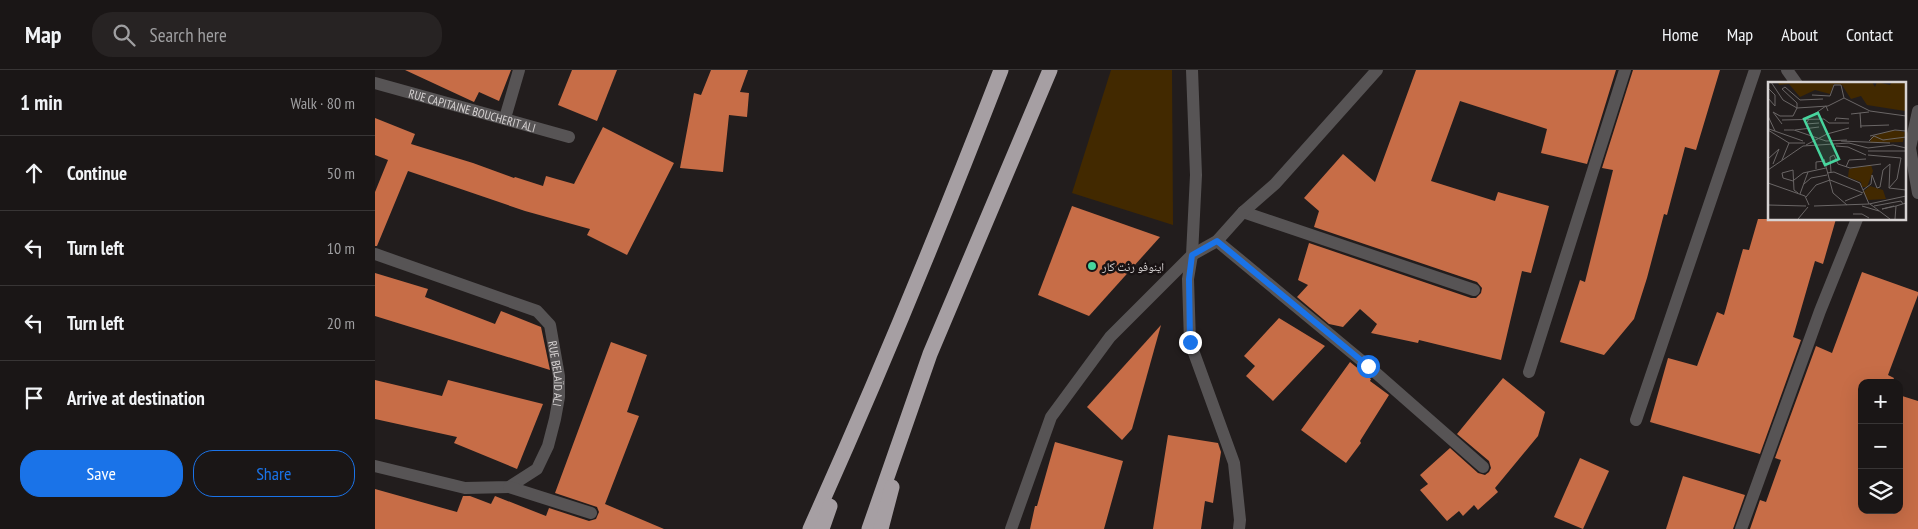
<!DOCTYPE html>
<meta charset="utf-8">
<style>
body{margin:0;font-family:"PT Sans Narrow","Noto Naskh Arabic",sans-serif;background:#272323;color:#f1f3f6}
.controls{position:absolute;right:15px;bottom:15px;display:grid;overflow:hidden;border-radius:10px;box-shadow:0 5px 20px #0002}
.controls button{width:45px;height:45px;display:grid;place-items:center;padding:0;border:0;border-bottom:1px solid #383535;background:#1a1616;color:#f1f3f6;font:25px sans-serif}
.stop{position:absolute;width:15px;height:15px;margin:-11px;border:4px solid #1a73e8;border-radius:50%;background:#fff}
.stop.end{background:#1a73e8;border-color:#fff;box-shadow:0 1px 5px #0008}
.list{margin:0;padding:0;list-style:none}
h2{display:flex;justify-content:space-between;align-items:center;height:65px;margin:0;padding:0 20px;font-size:21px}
h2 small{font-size:16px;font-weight:400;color:#9f9fa1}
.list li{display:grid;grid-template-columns:32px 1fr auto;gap:15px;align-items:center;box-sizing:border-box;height:75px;padding:0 20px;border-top:1px solid #383535}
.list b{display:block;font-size:19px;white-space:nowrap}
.list em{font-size:16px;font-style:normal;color:#9f9fa1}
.actions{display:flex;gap:10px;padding:15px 20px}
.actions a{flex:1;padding:11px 0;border:1px solid #1a73e8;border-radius:20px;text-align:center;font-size:18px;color:#1a73e8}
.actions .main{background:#1a73e8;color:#fff}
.icon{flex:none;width:28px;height:28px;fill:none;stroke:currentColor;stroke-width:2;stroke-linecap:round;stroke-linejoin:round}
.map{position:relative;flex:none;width:1543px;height:459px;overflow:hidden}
header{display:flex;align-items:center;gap:30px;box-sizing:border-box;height:70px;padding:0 25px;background:#1a1616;border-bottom:1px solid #383535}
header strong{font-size:24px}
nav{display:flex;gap:28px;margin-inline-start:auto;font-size:18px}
.search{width:350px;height:45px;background:#272323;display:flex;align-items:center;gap:12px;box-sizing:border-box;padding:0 18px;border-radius:20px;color:#9f9fa1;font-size:19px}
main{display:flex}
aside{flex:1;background:#1a1616}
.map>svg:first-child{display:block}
.green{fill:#422900}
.building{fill:#c76d47}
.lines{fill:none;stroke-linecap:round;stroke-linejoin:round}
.street{stroke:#575455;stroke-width:12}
.highway{stroke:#a69fa3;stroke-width:15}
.route{stroke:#1a73e8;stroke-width:6}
.poi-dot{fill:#47d49d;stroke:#191314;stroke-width:2}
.labels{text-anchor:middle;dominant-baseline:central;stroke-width:5;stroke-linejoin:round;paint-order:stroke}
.street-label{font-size:12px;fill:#d7d3d3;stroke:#191314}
.poi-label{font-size:12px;fill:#d7d3d3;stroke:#191314;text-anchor:start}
.inset-road{fill:none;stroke:#6a6666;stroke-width:1}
.view{fill:#47d49d;fill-opacity:0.15;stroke:#47d49d;stroke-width:2.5}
.inset-edge{fill:none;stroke:#d7d3d3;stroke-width:2.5}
</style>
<header>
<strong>Map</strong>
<div class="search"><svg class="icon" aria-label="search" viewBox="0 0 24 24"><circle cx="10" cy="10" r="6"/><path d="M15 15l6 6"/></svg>Search here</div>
<nav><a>Home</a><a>Map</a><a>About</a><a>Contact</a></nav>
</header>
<main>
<aside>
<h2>1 min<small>Walk · 80 m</small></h2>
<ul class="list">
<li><svg class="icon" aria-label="ahead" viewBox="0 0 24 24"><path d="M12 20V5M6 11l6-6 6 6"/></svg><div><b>Continue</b></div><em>50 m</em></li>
<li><svg class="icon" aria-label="left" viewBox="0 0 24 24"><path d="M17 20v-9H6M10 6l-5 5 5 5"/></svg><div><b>Turn left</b></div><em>10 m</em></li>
<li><svg class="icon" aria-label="left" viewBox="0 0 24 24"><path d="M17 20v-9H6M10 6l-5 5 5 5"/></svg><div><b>Turn left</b></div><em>20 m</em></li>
<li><svg class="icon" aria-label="arrive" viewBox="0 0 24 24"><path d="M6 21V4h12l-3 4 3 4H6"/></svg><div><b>Arrive at destination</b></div></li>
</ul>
<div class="actions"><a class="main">Save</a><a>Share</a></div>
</aside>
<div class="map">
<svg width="1543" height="459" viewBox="0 0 1543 459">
<rect width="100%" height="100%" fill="#221d1d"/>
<polygon class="green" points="736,0 797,0 798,155 697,123"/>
<g class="building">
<polygon points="30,0 136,0 124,31 104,22 99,32"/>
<polygon points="197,0 242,0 222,51 183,35"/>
<polygon points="336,0 373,0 365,22 374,23 372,47 354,45 348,102 305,98 319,23 326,25"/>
<polygon points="1041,0 1241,0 1212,94 1166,83 1172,59 1085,31 1056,111 1120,131 1123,122 1174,136 1156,203 1147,201 1126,290 1044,270 1043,273 996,263 1002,254 985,239 968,257 954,254 922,227 933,215 923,210 934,173 1096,228 1101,228 1106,223 1107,218 1102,212 939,157 944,141 929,128 968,84 1000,112"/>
<polygon points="1258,0 1345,0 1321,80 1310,77 1292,145 1289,144 1272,208 1259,249 1229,285 1185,272 1205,210 1210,212 1238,100 1227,98"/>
<polygon points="0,48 40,64 36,74 98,93 139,108 140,107 168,116 171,106 199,114 228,57 299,93 252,185 212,165 215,159 150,141 33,101 2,176 0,176 0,122 13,90 0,85"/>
<polygon points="697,136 785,167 714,246 663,225"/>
<polygon points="1383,149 1461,149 1448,194 1440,191 1418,267 1426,270 1385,384 1275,352 1293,288 1322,296 1342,242 1349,245 1368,179 1374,180"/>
<polygon points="1487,202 1543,222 1543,225 1513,305 1519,308 1517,313 1487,313 1487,440 1524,440 1524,325 1543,331 1543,459 1375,459 1385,430 1391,432 1406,390 1400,388 1441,276 1457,283"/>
<polygon points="0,203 53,219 50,227 120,254 126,241 166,257 175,300 0,246"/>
<polygon points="904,248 950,276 898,331 871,306 880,296 869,286"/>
<polygon points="786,255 757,359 747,370 712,337"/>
<polygon points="236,272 272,285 252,342 264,346 230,434 289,459 0,459 0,419 82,442 88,426 95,426 116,434 120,426 171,446 174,438 214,451 221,449 224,442 222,437 180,423"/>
<polygon points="975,292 996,309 995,311 1014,325 985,371 986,373 971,393 926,360"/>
<polygon points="1128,308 1170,342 1163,366 1120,418 1123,422 1103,440 1099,435 1088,446 1084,441 1072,451 1045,420 1053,414 1045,405 1075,378 1103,403 1110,405 1114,402 1116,398 1114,391 1082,364"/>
<polygon points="0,310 67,326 73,310 168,334 142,399 79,373 82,367 0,349"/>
<polygon points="793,365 843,373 846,382 838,433 830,431 826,459 778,459"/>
<polygon points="680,372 748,391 729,459 655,459 660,436 662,436"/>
<polygon points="1205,388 1234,401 1208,459 1179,447"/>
<polygon points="1308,406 1370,425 1358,459 1291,459"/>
</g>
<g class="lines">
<g class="street">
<polyline points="817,0 821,105 817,185 813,209 815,272 859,393 865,450 864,459"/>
<polyline points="1412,0 1422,14"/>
<path id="s1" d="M 0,13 L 194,67"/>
<polyline points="130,48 144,0"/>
<polyline points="1535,78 1543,123"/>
<polyline points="1529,83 1535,78 1543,41"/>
<polyline points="868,142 1099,220"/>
<polyline points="842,171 993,296 1108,397"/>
<path id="s2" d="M 0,184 L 162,241 L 175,255 L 184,306 L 184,327 L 180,349 L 173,376 L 162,399 L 134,417 L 90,418 L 0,396"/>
<polyline points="1154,302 1250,0"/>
<polyline points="1261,350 1380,0"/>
<polyline points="134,417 216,443"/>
<polyline points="636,459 676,347 735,267 817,185 842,171 868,142 900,114 1002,0"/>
<polyline points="1366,459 1445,241 1482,149"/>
</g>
<g class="highway">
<path d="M 435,459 C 503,308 566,155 626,0"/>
<polyline points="447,459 455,436"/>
<polyline points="494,459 555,284 675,0"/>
<polyline points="506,459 517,417"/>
</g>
</g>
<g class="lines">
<polyline class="route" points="815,272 814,209 817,185 842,171 993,296"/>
</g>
<circle class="poi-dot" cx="717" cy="196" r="5"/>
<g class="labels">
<g class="street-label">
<text stroke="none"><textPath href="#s1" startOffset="101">RUE CAPITAINE BOUCHERIT ALI</textPath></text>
<text stroke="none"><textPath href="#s2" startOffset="240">RUE BELAÏD ALI</textPath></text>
</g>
<g class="poi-label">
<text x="727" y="196">اينوفو رنت كار</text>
</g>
</g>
<g transform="translate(1393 12)">
<rect width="138" height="138" fill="#221d1d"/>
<path d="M 10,0 L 104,0 L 107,5 L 109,0 L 122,3 L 124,0 L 137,0 L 137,29 L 99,23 L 93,14 L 83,17 L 74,3 L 66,2 L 62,12 L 47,8 L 32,15 L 21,2 L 11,3 ZM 124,48 L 137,50 L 135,60 L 102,61 L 103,55 ZM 103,83 L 105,89 L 99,105 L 94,105 L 93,100 L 80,95 L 81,87 ZM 102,104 L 115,108 L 118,117 L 100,118 L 95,110 Z" fill="#422900"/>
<path class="inset-road" d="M 3,0 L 15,18 L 29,26 L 60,24 L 76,16 L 102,29 L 138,34M 44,13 L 62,14 L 66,3 L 73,3 L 76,16M 0,16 L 7,24 L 7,13 L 1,7M 92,31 L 93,46M 83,32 L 101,30M 0,34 L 7,49M 39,37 L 58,24 L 60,29M 41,37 L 38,42 L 51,41M 14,38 L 56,37 L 61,41 L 81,41M 67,39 L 68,36 L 81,37M 14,42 L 5,30 L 12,34 L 25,34 L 29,26 L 29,21 L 14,7 L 17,5 L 32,18 L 55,17M 92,44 L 121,43M 1,47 L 35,59M 0,48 L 21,61 L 37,61M 16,48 L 26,48 L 58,59 L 79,58M 27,48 L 51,45M 102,54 L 127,48 L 138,49M 73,59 L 122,61M 101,59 L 106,54 L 115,58 L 138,55M 38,63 L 59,52 L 81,46M 68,64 L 80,65 L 98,73M 100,69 L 138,69M 100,73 L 133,76 L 129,97 L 121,106M 0,77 L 11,67 L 5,82M 56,77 L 65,111 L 79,123M 14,78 L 21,61M 78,85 L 81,78 L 98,77M 48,87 L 48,80 L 57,79M 0,88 L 35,64 L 81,61 L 100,66 L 125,63 L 138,66M 63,90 L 62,75 L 66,73 L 70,82 L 82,86 L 113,82M 59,91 L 66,90 L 92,101 L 101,122M 26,98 L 35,91 L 58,86M 62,98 L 95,111M 25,99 L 15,96 L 14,91 L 25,88 L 26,108 L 30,111M 0,101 L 37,114 L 41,123M 36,102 L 43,96 L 59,93M 121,106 L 138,108M 95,108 L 103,102 L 104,93 L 109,106 L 112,105 L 115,88 L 122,82 L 121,106M 32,112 L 40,90M 38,115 L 48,103 L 62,98M 77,119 L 94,112M 102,122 L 122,137M 0,123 L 38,124M 46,124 L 101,122 L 138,114M 94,124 L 111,129M 106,124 L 133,119 L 135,122M 126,124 L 114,127 L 128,124M 85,132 L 94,132 L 101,136M 30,137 L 40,125M 127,137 L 128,124 L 138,121"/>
<path class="view" d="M 50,31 L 71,77 L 57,83 L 36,37 Z"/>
<rect width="138" height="138" class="inset-edge"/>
</g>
</svg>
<div class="controls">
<button>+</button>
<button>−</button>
<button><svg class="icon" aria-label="layers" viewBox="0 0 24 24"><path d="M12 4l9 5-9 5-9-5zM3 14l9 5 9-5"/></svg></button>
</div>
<div class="stop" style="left:993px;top:296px"></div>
<div class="stop end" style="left:815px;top:272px"></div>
</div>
</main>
